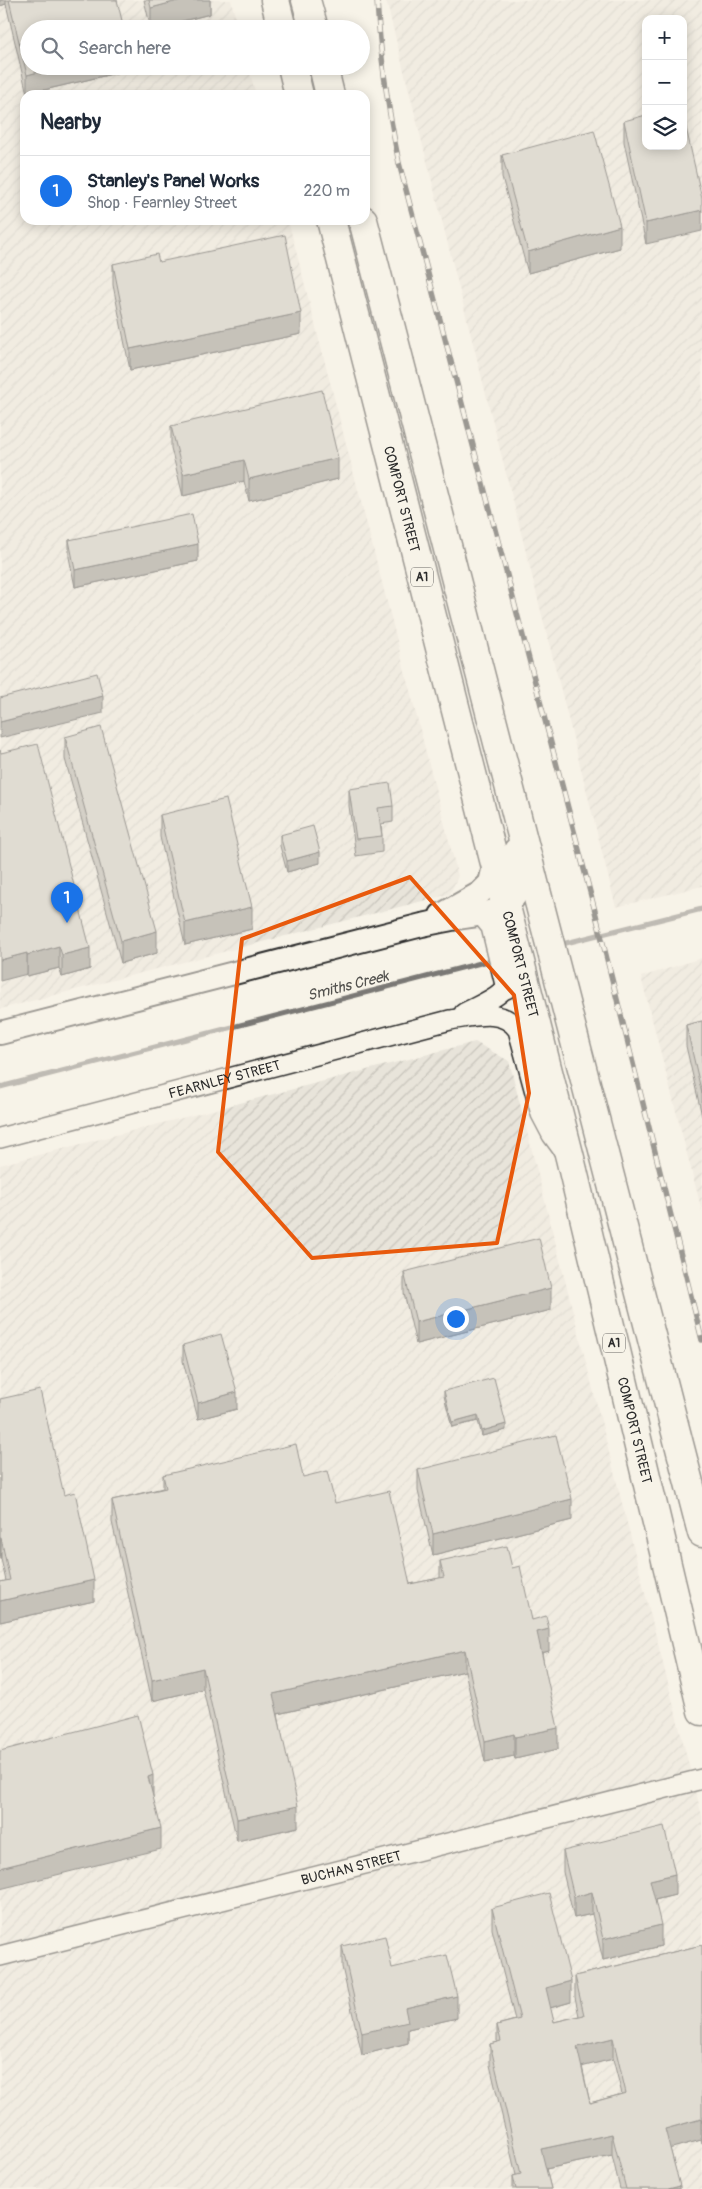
<!DOCTYPE html>
<meta charset="utf-8">
<style>
body{margin:0;font-family:Pangolin,sans-serif;background:#f2f2f3;color:#1f2937}
.controls{position:absolute;right:15px;top:15px;display:grid;overflow:hidden;border-radius:10px;box-shadow:0 2px 12px #0003}
.controls button{width:45px;height:45px;display:grid;place-items:center;padding:0;border:0;border-bottom:1px solid #e0e1e3;background:#fff;color:#1f2937;font:25px sans-serif}
.you{position:absolute;left:455px;top:1318px;width:18px;height:18px;margin:-12px;border:4px solid #fff;border-radius:50%;background:#1a73e8;box-shadow:0 0 0 8px #1a73e833}
.badge{display:grid;place-items:center;width:32px;height:32px;border-radius:50%;background:#1a73e8;color:#fff;font-size:16px;font-weight:700}
.pin{position:absolute;translate:-50% -41px;filter:drop-shadow(0 1px 2px #0008)}
.pin::after{content:'';position:absolute;top:26px;width:18px;height:15px;background:inherit;clip-path:polygon(0 0,100% 0,50% 100%)}
.list{margin:0;padding:0;list-style:none}
h2{display:flex;justify-content:space-between;align-items:center;height:65px;margin:0;padding:0 20px;font-size:21px}
h2 small{font-size:16px;font-weight:400;color:#747a83}
.list li{display:grid;grid-template-columns:32px 1fr auto;gap:15px;align-items:center;box-sizing:border-box;height:70px;padding:0 20px;border-top:1px solid #e0e1e3}
.list b{display:block;font-size:19px;white-space:nowrap}
.list p{margin:0;font-size:16px;white-space:nowrap;color:#747a83}
.list em{font-size:16px;font-style:normal;color:#747a83}
.icon{flex:none;width:28px;height:28px;fill:none;stroke:currentColor;stroke-width:2;stroke-linecap:round;stroke-linejoin:round}
.map{position:relative;flex:none;width:702px;height:2189px;overflow:hidden}
.search{position:absolute;background:#fff;box-shadow:0 2px 12px #0003;left:20px;top:20px;width:350px;height:55px;display:flex;align-items:center;gap:12px;box-sizing:border-box;padding:0 18px;border-radius:28px;color:#747a83;font-size:19px}
.panel{position:absolute;background:#fff;box-shadow:0 2px 12px #0003;left:20px;top:90px;width:350px;height:135px;border-radius:15px}
.map>svg:first-child{display:block}
.industrial{fill:url(#industrial-furrows);fill-rule:evenodd}
.lines{fill:none;stroke-linecap:round;stroke-linejoin:round}
.stream{stroke:#7a7874;stroke-width:5}
.minor-casing{stroke:#2b2b2b;stroke-width:22}
.tertiary-casing{stroke:#2b2b2b;stroke-width:26}
.trunk-casing{stroke:#2b2b2b;stroke-width:31}
.minor{stroke:#f7f3e8;stroke-width:19}
.tertiary{stroke:#f7f3e8;stroke-width:22}
.trunk{stroke:#f7f3e8;stroke-width:28}
.rail-casing{stroke:#2b2b2b;stroke-width:5.5}
.rail{stroke:#f7f3e8;stroke-width:4;stroke-dasharray:11;stroke-linecap:butt}
.wall{fill:#a9a69f;stroke:#2b2b2b;fill-rule:evenodd}
.shaded-wall{fill:#898782;stroke:#2b2b2b}
.building{fill:#c4c1b9;stroke:#2b2b2b;fill-rule:evenodd}
.marked{fill:none;stroke:#e8590c;stroke-width:4;stroke-linejoin:round}
.labels{text-anchor:middle;dominant-baseline:central;stroke-width:4;stroke-linejoin:round;paint-order:stroke}
.shield{fill:#f7f3e8;stroke:#686764;stroke-width:1}
.shield-label{font-size:12px;font-weight:bold;fill:#2b2b2b}
.street-label{font-size:14px;fill:#2b2b2b;stroke:#f7f3e8}
.water-label{font-size:15px;font-style:italic;fill:#53524f;stroke:#f7f3e8}
</style>
<div class="map">
<svg width="702" height="2189" viewBox="0 0 702 2189">
<defs>
<pattern id="industrial-furrows" width="10" height="10" patternUnits="userSpaceOnUse" patternTransform="scale(1.25)"><rect width="10" height="10" fill="#e8e4da"/><path d="M-1 1l2-2M0 10L10 0M9 11l2-2" fill="none" stroke="#c7c4bb"/></pattern>
</defs>
<rect width="100%" height="100%" fill="#f7f3e8"/>
<filter id="ink" filterUnits="userSpaceOnUse"><feTurbulence type="fractalNoise" baseFrequency=".02" numOctaves="2"/><feDisplacementMap in="SourceGraphic" scale="10" xChannelSelector="R" yChannelSelector="G"/><feConvolveMatrix kernelMatrix="1 2 1 2 8 2 1 2 1" color-interpolation-filters="sRGB"/></filter>
<g filter="url(#ink)">
<g class="industrial">
<polygon points="0,0 231,0 238,29 29,29 29,66 248,66 256,95 25,95 25,220 288,220 458,876 450,894 0,1009"/>
<path d="M 386,0 L 702,0 L 702,886 L 616,907 ZM 646,19 L 683,19 L 683,146 L 646,146 Z"/>
<polygon points="702,958 702,1211 641,977"/>
<polygon points="475,1042 509,1061 702,1816 702,2189 0,2189 0,1165"/>
</g>
<g class="lines">
<g class="stream">
<polyline points="558,945 702,909"/>
<polyline points="0,1087 496,959"/>
</g>
<g class="minor-casing">
<g id="minor">
<polyline points="482,916 491,927 506,989"/>
<path d="M 464,1013 C 496,997 503,997 520,964"/>
<path id="s1" d="M 0,1138 L 450,1020 C 472,1017 503,1007 518,1030 L 541,1114 L 552,1135 L 563,1150"/>
<path id="s2" d="M 0,1956 L 702,1779"/>
</g>
</g>
<g class="tertiary-casing">
<g id="tertiary">
<polyline points="441,915 480,893 490,883 495,862"/>
<path d="M 0,1033 L 422,925 C 436,922 450,919 464,917 C 511,911 528,900 515,850"/>
</g>
</g>
<g class="trunk-casing">
<g id="trunk">
<polyline points="275,0 282,29"/>
<polyline points="306,0 314,29"/>
<polyline points="292,66 299,95"/>
<polyline points="323,66 330,95"/>
<path id="s3" d="M 331,220 L 570,1158 L 702,1711"/>
<polyline points="363,220 702,1533"/>
</g>
</g>
<use href="#minor" class="minor"/>
<use href="#tertiary" class="tertiary"/>
<use href="#trunk" class="trunk"/>
<g class="rail-casing">
<path id="rail" d="M 377,0 C 380,55 388,109 399,163 L 595,911 L 702,1340"/>
</g>
<use href="#rail" class="rail"/>
</g>
<g class="wall">
<polygon points="0,0 117,0 129,70 27,94 6,4 0,6"/>
<polygon points="144,0 210,0 210,14 151,29"/>
<polygon points="624,121 683,146 646,244 624,142"/>
<polygon points="502,155 620,248 528,273 502,177"/>
<polygon points="159,262 301,334 130,370 113,285 113,264"/>
<polygon points="171,426 338,479 249,501 244,481 183,496 171,448"/>
<polygon points="69,540 198,561 75,587 69,557"/>
<polygon points="65,737 157,953 121,963 65,759"/>
<polygon points="1,753 90,969 62,977 59,968 27,976"/>
<polygon points="349,789 393,806 393,822 381,824 382,836 382,852 356,856 349,806"/>
<polygon points="160,815 252,929 185,945 160,837"/>
<polygon points="280,835 320,863 287,872 280,846"/>
<polygon points="702,1021 702,1116 686,1046 686,1025"/>
<polygon points="404,1272 551,1310 416,1344 404,1293"/>
<polygon points="183,1345 237,1409 198,1419 183,1361"/>
<polygon points="444,1391 506,1430 482,1436 478,1421 452,1427 444,1396"/>
<polygon points="0,1399 64,1495 94,1601 0,1622 0,1582 6,1581 1,1559 0,1559"/>
<polygon points="418,1470 572,1520 433,1555 418,1491"/>
<polygon points="163,1475 303,1477 335,1503 410,1584 440,1578 440,1561 512,1568 532,1620 549,1651 542,1653 558,1749 515,1759 514,1756 485,1762 465,1671 278,1714 298,1827 237,1841 203,1689 152,1701 112,1522 112,1500 163,1488"/>
<polygon points="563,1851 675,1895 655,1900 661,1946 603,1960 592,1914 574,1918 563,1872"/>
<path d="M 492,1908 L 571,2002 L 550,2008 L 554,2022 L 579,2016 L 575,1997 L 575,1976 L 702,1945 L 702,2144 L 701,2140 L 670,2148 L 680,2189 L 620,2189 L 612,2155 L 546,2169 L 551,2189 L 513,2189 L 513,2176 L 516,2175 L 490,2065 L 490,2044 L 497,2042 L 497,2025 L 515,2020 L 492,1929 ZM 613,2059 L 622,2094 L 590,2103 L 582,2066 Z"/>
<polygon points="342,1946 392,1968 457,2018 408,2029 408,2043 362,2055 342,1967"/>
</g>
<g class="shaded-wall">
<polygon points="0,0 6,0 6,4 0,6"/>
<polygon points="181,0 210,0 210,14 151,29 151,8"/>
<polygon points="61,66 129,66 129,70 27,94 27,75"/>
<polygon points="702,210 702,231 646,244 646,223"/>
<polygon points="620,226 620,248 528,273 528,252"/>
<polygon points="301,313 301,334 130,370 130,349"/>
<polygon points="338,458 338,479 249,501 249,479"/>
<polygon points="244,460 244,481 183,496 183,474"/>
<polygon points="198,544 198,561 75,587 75,570"/>
<polygon points="103,696 103,713 0,738 0,722"/>
<polygon points="320,852 320,863 287,872 287,861"/>
<polygon points="252,907 252,929 185,945 185,923"/>
<polygon points="157,931 157,953 121,963 121,941"/>
<polygon points="59,946 59,968 27,976 27,955"/>
<polygon points="90,948 90,969 62,977 62,955"/>
<polygon points="27,953 27,974 0,981 0,960"/>
<polygon points="551,1288 551,1310 416,1344 416,1322"/>
<polygon points="237,1392 237,1409 198,1419 198,1403"/>
<polygon points="478,1415 478,1421 452,1427 452,1422"/>
<polygon points="506,1424 506,1430 482,1436 482,1431"/>
<polygon points="572,1499 572,1520 433,1555 433,1534"/>
<rect x="0" y="1538" width="1" height="21"/>
<polygon points="94,1580 94,1601 0,1622 0,1601"/>
<polygon points="549,1629 549,1651 537,1654 537,1632"/>
<polygon points="465,1650 465,1671 273,1715 273,1694"/>
<polygon points="203,1668 203,1689 152,1701 152,1680"/>
<polygon points="558,1728 558,1749 515,1759 515,1737"/>
<polygon points="514,1734 514,1756 485,1762 485,1741"/>
<polygon points="153,1775 153,1797 148,1777"/>
<polygon points="298,1806 298,1827 237,1841 237,1819"/>
<polygon points="161,1828 161,1849 0,1889 0,1868"/>
<polygon points="675,1874 675,1895 650,1901 650,1880"/>
<polygon points="592,1892 592,1914 574,1918 574,1897"/>
<polygon points="661,1925 661,1946 603,1960 603,1939"/>
<polygon points="571,1981 571,2002 546,2009 546,1988"/>
<polygon points="457,1996 457,2018 408,2029 408,2043 362,2055 362,2033 405,2008"/>
<polygon points="613,2038 613,2059 577,2068 577,2047"/>
<polygon points="701,2119 701,2140 665,2150 665,2129"/>
<polygon points="612,2134 612,2155 541,2170 541,2149"/>
<polygon points="680,2186 680,2189 668,2189"/>
</g>
<g class="building">
<polygon points="9,0 117,0 124,29 29,29 29,66 61,66 27,75"/>
<polygon points="149,0 181,0 151,8"/>
<polygon points="683,114 702,199 702,210 646,223 624,121 646,115 646,146 683,146"/>
<polygon points="594,130 620,226 528,252 502,155"/>
<polygon points="285,235 301,313 130,349 113,264 157,254 159,262"/>
<polygon points="322,390 338,458 249,479 244,460 183,474 171,426"/>
<polygon points="192,514 198,544 75,570 69,540"/>
<polygon points="97,673 103,696 0,722 0,698"/>
<polygon points="101,727 157,931 121,941 65,737"/>
<polygon points="38,744 90,948 62,955 59,946 27,955 27,953 0,960 0,750 1,753"/>
<polygon points="390,783 393,806 378,808 382,836 356,839 349,789"/>
<polygon points="226,799 252,907 185,923 160,815"/>
<polygon points="313,826 320,852 287,861 280,835"/>
<polygon points="702,1021 702,1094 686,1025"/>
<polygon points="539,1238 551,1288 416,1322 404,1272"/>
<polygon points="221,1334 237,1392 198,1403 183,1345"/>
<polygon points="494,1378 506,1424 482,1431 478,1415 452,1422 444,1391"/>
<polygon points="40,1390 64,1495 75,1492 94,1580 0,1601 0,1582 10,1580 1,1538 0,1538 0,1399"/>
<polygon points="556,1435 572,1499 433,1534 418,1470"/>
<polygon points="296,1444 303,1477 327,1471 335,1503 389,1491 410,1584 444,1577 440,1561 507,1546 512,1568 520,1566 532,1620 546,1616 549,1629 537,1632 558,1728 515,1737 514,1734 485,1741 465,1650 273,1694 298,1806 237,1819 203,1668 152,1680 112,1500 166,1488 163,1475"/>
<polygon points="138,1715 153,1775 148,1777 161,1828 0,1868 0,1751"/>
<polygon points="664,1826 675,1874 650,1880 661,1925 603,1939 592,1892 574,1897 563,1851"/>
<path d="M 549,1893 L 571,1981 L 546,1988 L 554,2022 L 584,2015 L 575,1976 L 702,1945 L 702,2123 L 701,2119 L 665,2129 L 680,2186 L 668,2189 L 626,2189 L 612,2134 L 541,2149 L 551,2189 L 516,2189 L 513,2176 L 521,2174 L 490,2044 L 501,2041 L 497,2025 L 520,2019 L 492,1908 ZM 613,2038 L 626,2093 L 590,2103 L 577,2047 Z"/>
<polygon points="385,1936 392,1968 447,1955 457,1996 405,2008 408,2022 362,2033 342,1946"/>
</g>
</g>
<path d="M0 0H702V2189H0ZM 410,877 L 514,995 L 529,1093 L 497,1243 L 312,1258 L 218,1152 L 242,939 Z" fill="#f7f3e8" fill-opacity=".55" fill-rule="evenodd"/>
<path class="marked" d="M 410,877 L 514,995 L 529,1093 L 497,1243 L 312,1258 L 218,1152 L 242,939 Z"/>
<g class="labels">
<g class="shield">
<rect x="411" y="567.5" width="22" height="19" rx="4"/>
<rect x="603" y="1333.5" width="22" height="19" rx="4"/>
</g>
<g class="shield-label">
<text x="422" y="577">A1</text>
<text x="614" y="1343">A1</text>
</g>
<g class="street-label">
<text stroke="none"><textPath href="#s3" startOffset="288">COMPORT STREET</textPath></text>
<text stroke="none"><textPath href="#s3" startOffset="768">COMPORT STREET</textPath></text>
<text stroke="none"><textPath href="#s1" startOffset="232">FEARNLEY STREET</textPath></text>
<text stroke="none"><textPath href="#s3" startOffset="1248">COMPORT STREET</textPath></text>
<text stroke="none"><textPath href="#s2" startOffset="362">BUCHAN STREET</textPath></text>
</g>
<g class="water-label">
<text transform="translate(348 986) rotate(-14)">Smiths Creek</text>
</g>
</g>
</svg>
<div class="controls">
<button>+</button>
<button>−</button>
<button><svg class="icon" aria-label="layers" viewBox="0 0 24 24"><path d="M12 4l9 5-9 5-9-5zM3 14l9 5 9-5"/></svg></button>
</div>
<div class="you"></div>
<div class="pin badge" style="left:67px;top:923px">1</div>
<div class="search"><svg class="icon" aria-label="search" viewBox="0 0 24 24"><circle cx="10" cy="10" r="6"/><path d="M15 15l6 6"/></svg>Search here</div>
<section class="panel">
<h2>Nearby<small></small></h2>
<ul class="list">
<li><span class="badge">1</span><div><b>Stanley's Panel Works</b><p>Shop · Fearnley Street</p></div><em>220 m</em></li>
</ul>
</section>
</div>
